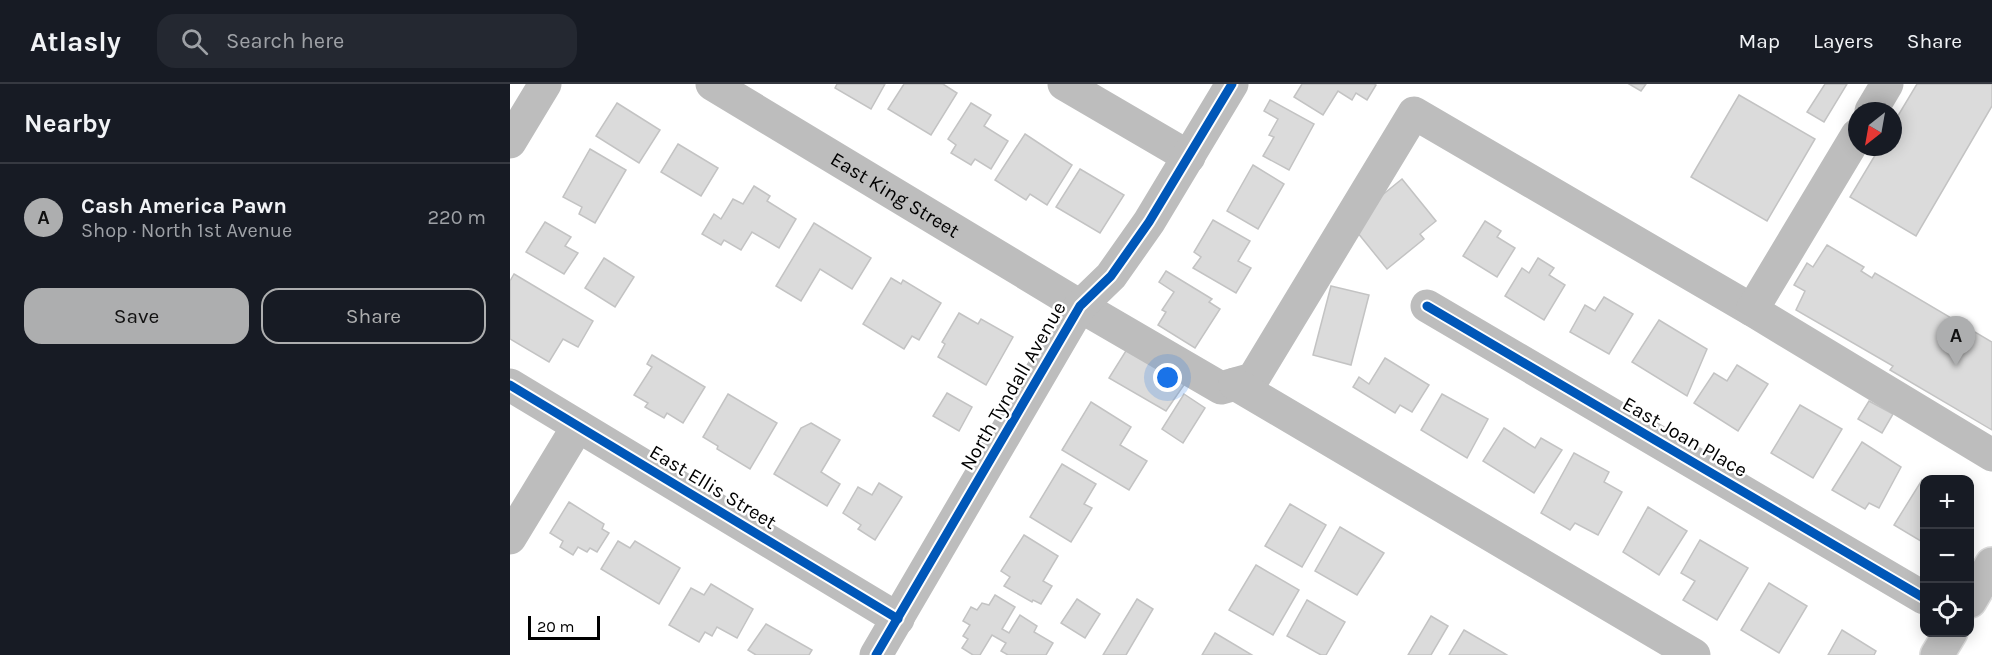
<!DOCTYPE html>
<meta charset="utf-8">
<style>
body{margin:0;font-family:Karla,sans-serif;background:#242831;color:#f1f3f6}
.controls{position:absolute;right:18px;bottom:18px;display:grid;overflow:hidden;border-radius:12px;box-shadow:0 3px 15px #0003}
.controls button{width:54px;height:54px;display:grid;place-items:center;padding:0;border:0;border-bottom:2px solid #363941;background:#171b24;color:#f1f3f6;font:30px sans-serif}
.compass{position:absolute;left:1338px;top:18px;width:54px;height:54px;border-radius:50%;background:#171b24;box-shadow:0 3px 15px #0003;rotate:211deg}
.scale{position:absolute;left:18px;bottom:15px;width:72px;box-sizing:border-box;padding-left:6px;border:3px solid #000;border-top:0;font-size:16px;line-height:21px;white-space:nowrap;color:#000;-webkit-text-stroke:4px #fff;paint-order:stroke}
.you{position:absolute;left:658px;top:294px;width:21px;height:21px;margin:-15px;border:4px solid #fff;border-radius:50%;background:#1a73e8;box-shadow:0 0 0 9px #1a73e833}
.badge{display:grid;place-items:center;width:39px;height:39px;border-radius:50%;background:#adaeaf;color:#111;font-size:20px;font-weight:700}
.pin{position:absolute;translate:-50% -50px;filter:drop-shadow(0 2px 3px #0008)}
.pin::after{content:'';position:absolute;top:32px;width:21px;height:18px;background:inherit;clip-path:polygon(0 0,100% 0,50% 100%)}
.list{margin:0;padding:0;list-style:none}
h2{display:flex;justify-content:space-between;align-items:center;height:78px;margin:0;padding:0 24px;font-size:26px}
h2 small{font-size:20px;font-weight:400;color:#9ea1a6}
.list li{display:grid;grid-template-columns:39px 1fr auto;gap:18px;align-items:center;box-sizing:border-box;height:108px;padding:0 24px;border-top:2px solid #363941}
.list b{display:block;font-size:22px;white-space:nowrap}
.list p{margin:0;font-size:20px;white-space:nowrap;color:#9ea1a6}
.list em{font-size:20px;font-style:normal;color:#9ea1a6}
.actions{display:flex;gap:12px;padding:18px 24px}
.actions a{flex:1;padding:14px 0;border:2px solid #adaeaf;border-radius:18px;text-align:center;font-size:21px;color:#adaeaf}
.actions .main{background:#adaeaf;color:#111}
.icon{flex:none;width:33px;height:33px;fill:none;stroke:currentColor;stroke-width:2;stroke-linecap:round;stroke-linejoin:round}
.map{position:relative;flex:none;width:1482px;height:571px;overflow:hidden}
header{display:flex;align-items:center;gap:36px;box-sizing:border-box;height:84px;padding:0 30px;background:#171b24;border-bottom:2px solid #363941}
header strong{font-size:28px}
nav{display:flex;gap:33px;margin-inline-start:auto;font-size:21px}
.search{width:420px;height:54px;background:#242831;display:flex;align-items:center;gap:15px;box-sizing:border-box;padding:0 21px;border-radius:18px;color:#9ea1a6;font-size:22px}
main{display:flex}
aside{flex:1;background:#171b24}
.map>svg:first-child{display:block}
.building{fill:#dbdbdb;stroke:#c3c3c3;stroke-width:1.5}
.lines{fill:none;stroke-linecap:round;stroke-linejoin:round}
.major-casing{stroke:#dbdbdb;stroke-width:36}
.minor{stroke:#bdbdbd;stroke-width:33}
.major{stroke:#bdbdbd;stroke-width:33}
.cycleway-casing{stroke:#fff;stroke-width:13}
.cycleway{stroke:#0057b8;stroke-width:9}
.labels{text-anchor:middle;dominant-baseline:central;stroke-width:5;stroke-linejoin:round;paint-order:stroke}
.street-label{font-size:20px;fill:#000;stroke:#fff}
</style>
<header>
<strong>Atlasly</strong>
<div class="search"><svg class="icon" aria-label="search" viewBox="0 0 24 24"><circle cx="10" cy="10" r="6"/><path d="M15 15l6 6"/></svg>Search here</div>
<nav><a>Map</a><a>Layers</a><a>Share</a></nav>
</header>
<main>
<aside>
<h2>Nearby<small></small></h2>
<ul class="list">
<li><span class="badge">A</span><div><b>Cash America Pawn</b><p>Shop · North 1st Avenue</p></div><em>220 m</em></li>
</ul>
<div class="actions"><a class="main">Save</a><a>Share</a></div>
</aside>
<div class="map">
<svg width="1482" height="571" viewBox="0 0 1482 571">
<rect width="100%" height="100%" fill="#fff"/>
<g class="building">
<polygon points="327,0 375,0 361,25 325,4"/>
<polygon points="394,0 433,0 447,9 421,51 378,25"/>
<polygon points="792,0 864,0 866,1 857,16 846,9 842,16 828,7 813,31 784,13"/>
<polygon points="1119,0 1136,0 1131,7"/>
<polygon points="1315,0 1337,0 1314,38 1297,28"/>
<polygon points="1407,0 1482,0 1482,22 1406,152 1340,113 1370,63 1383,63 1383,40"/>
<polygon points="1229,11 1305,55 1257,137 1181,93"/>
<polygon points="760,16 804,40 779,86 753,72 764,53 759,51 768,35 754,27"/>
<polygon points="107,19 150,46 129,79 86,52"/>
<polygon points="461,19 481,31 474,42 498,57 481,85 465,75 461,81 441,69 446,61 438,55"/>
<polygon points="515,50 562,81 537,121 520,110 516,116 485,96"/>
<polygon points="168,60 208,84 191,112 151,88"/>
<polygon points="80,65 116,86 85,139 69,130 72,123 53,113"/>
<polygon points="743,81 774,100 748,145 717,127"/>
<polygon points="570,85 614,111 590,149 546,123"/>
<polygon points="892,95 926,137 910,150 914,155 877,185 839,138"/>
<polygon points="244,102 260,112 257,117 286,135 269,164 242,148 231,166 214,156 211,161 192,150 204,130 211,135 223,115 233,120"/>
<polygon points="703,136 740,157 728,177 741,184 726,209 683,184 691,173 684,168"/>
<polygon points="975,137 991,147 987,153 1005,164 987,193 953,172"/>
<polygon points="35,138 61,153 55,162 68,169 54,190 16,168"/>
<polygon points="304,139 361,174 342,205 310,185 291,217 266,202"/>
<polygon points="1317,161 1354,183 1351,187 1362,194 1365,189 1482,258 1482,346 1380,286 1383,282 1286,226 1295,207 1284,201 1297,179 1303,183"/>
<polygon points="94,174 124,193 105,223 75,204"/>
<polygon points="1028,174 1044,184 1039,191 1055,201 1034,236 995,212 1012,184 1019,189"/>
<polygon points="656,187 702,215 699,218 710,225 685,264 648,241 656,228 652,226 664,208 649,198"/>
<polygon points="4,190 83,237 68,263 53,255 39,278 0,255 0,197"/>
<polygon points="381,194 391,200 393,196 431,219 409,256 402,252 394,265 353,240"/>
<polygon points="821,202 859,211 841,281 803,271"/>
<polygon points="1094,213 1123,230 1099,270 1060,248 1075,221 1085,227"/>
<polygon points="449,229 468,240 471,235 503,253 476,301 428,273 435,260 432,258"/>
<polygon points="1149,236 1197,265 1177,312 1122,278"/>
<polygon points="619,262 676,298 656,327 599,294"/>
<polygon points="142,271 195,303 173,339 157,329 154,334 135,323 138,319 124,311 142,283 137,280"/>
<polygon points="875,274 919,301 902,328 890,321 885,329 843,303 849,293 859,300"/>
<polygon points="1227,281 1258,300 1228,347 1184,319 1204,289 1217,297"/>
<polygon points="437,309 462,323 449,347 423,332"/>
<polygon points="218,310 267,339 240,385 207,365 208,362 193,353"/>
<polygon points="674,310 695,324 673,359 652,345"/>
<polygon points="932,310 978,335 957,374 911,346"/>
<polygon points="1359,317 1383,330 1372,349 1348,335"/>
<polygon points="581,318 621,343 610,361 637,377 619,406 552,366"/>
<polygon points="1290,321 1332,345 1303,394 1261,369"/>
<polygon points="301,339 330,356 311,388 330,400 317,422 264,390 291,344"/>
<polygon points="994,344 1025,364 1031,354 1052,366 1024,409 973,377"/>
<polygon points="1352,358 1391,383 1369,424 1359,419 1355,425 1322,406"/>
<polygon points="1064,369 1099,388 1094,398 1112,408 1088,451 1065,439 1060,446 1031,429"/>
<polygon points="552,380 586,400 574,420 582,424 561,458 520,433"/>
<polygon points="1412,396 1414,398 1414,459 1384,441"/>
<polygon points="369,399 392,413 365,456 348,445 351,441 333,429 348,403 362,411"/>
<polygon points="59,418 94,440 92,445 99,449 87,468 80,464 77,468 68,463 63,471 50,463 53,457 40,449"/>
<polygon points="780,420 816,441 792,483 755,462"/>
<polygon points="1138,423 1177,447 1149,491 1113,468"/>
<polygon points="830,443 874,469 847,511 805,487"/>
<polygon points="514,451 548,472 533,497 542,502 531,520 523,516 522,518 494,502 500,493 491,487"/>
<polygon points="1190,456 1238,484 1207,536 1173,516 1185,497 1171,489"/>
<polygon points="108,457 120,464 125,457 170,484 149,520 91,485"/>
<polygon points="746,481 789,506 763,551 719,526"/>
<polygon points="1259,499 1297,522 1269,569 1231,546"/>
<polygon points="201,500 243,525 227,554 207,543 202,552 195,548 189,558 159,541 181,504 194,511"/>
<polygon points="485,511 505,523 492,545 499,549 510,531 527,542 524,548 543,559 536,571 498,571 491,567 496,559 482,551 470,571 463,571 452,564 458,555 453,552 460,541 453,537 461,523 467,526 472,519 479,521"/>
<polygon points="567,515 590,530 575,554 551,539"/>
<polygon points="627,515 643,525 616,571 593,571"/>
<polygon points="797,516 835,538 816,571 811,571 777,552"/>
<polygon points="921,532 938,542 921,571 898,571"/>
<polygon points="256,540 302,566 299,571 246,571 238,566"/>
<polygon points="954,546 997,571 939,571"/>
<polygon points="1332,546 1366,567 1364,571 1318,571"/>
<polygon points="705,549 742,571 692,571"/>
</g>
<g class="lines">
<g class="major-casing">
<g id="major">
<polyline points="1460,517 1482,480"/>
<polyline points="1427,571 1441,548"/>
</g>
</g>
<g class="minor">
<path id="s1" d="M 202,0 L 570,222 L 711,304 L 743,295 L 904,29 L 1242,226"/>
<polyline points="554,0 679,73"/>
<polyline points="1361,27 1377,0"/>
<polyline points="1347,51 1242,226 1482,371"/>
<polyline points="0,58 35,0"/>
<polyline points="917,222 1414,514"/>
<polyline points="725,300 1184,571"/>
<polyline points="0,301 388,535"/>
<polyline points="0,454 68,342"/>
<polyline points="366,571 570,222 601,192 639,138 722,0"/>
</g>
<use href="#major" class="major"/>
<g class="cycleway-casing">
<g id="cycleway">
<polyline points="917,222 1414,514"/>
<polyline points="0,301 388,535"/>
<polyline points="366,571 570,222 601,192 639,138 722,0"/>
</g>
</g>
<use href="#cycleway" class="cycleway"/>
</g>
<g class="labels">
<g class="street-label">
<text stroke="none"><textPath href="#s1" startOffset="214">East King Street</textPath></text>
<text transform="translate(503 302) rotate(-60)">North Tyndall Avenue</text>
<text transform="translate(1175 353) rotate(30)">East Joan Place</text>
<text transform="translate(203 403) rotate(31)">East Ellis Street</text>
</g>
</g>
</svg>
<div class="controls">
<button>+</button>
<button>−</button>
<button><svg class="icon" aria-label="locate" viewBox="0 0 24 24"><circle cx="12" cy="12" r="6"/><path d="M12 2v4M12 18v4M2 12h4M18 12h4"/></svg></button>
</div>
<svg class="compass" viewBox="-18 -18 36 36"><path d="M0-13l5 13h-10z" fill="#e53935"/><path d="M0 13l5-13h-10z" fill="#9ea1a6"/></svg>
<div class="scale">20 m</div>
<div class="you"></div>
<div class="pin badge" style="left:1446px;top:282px">A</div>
</div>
</main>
